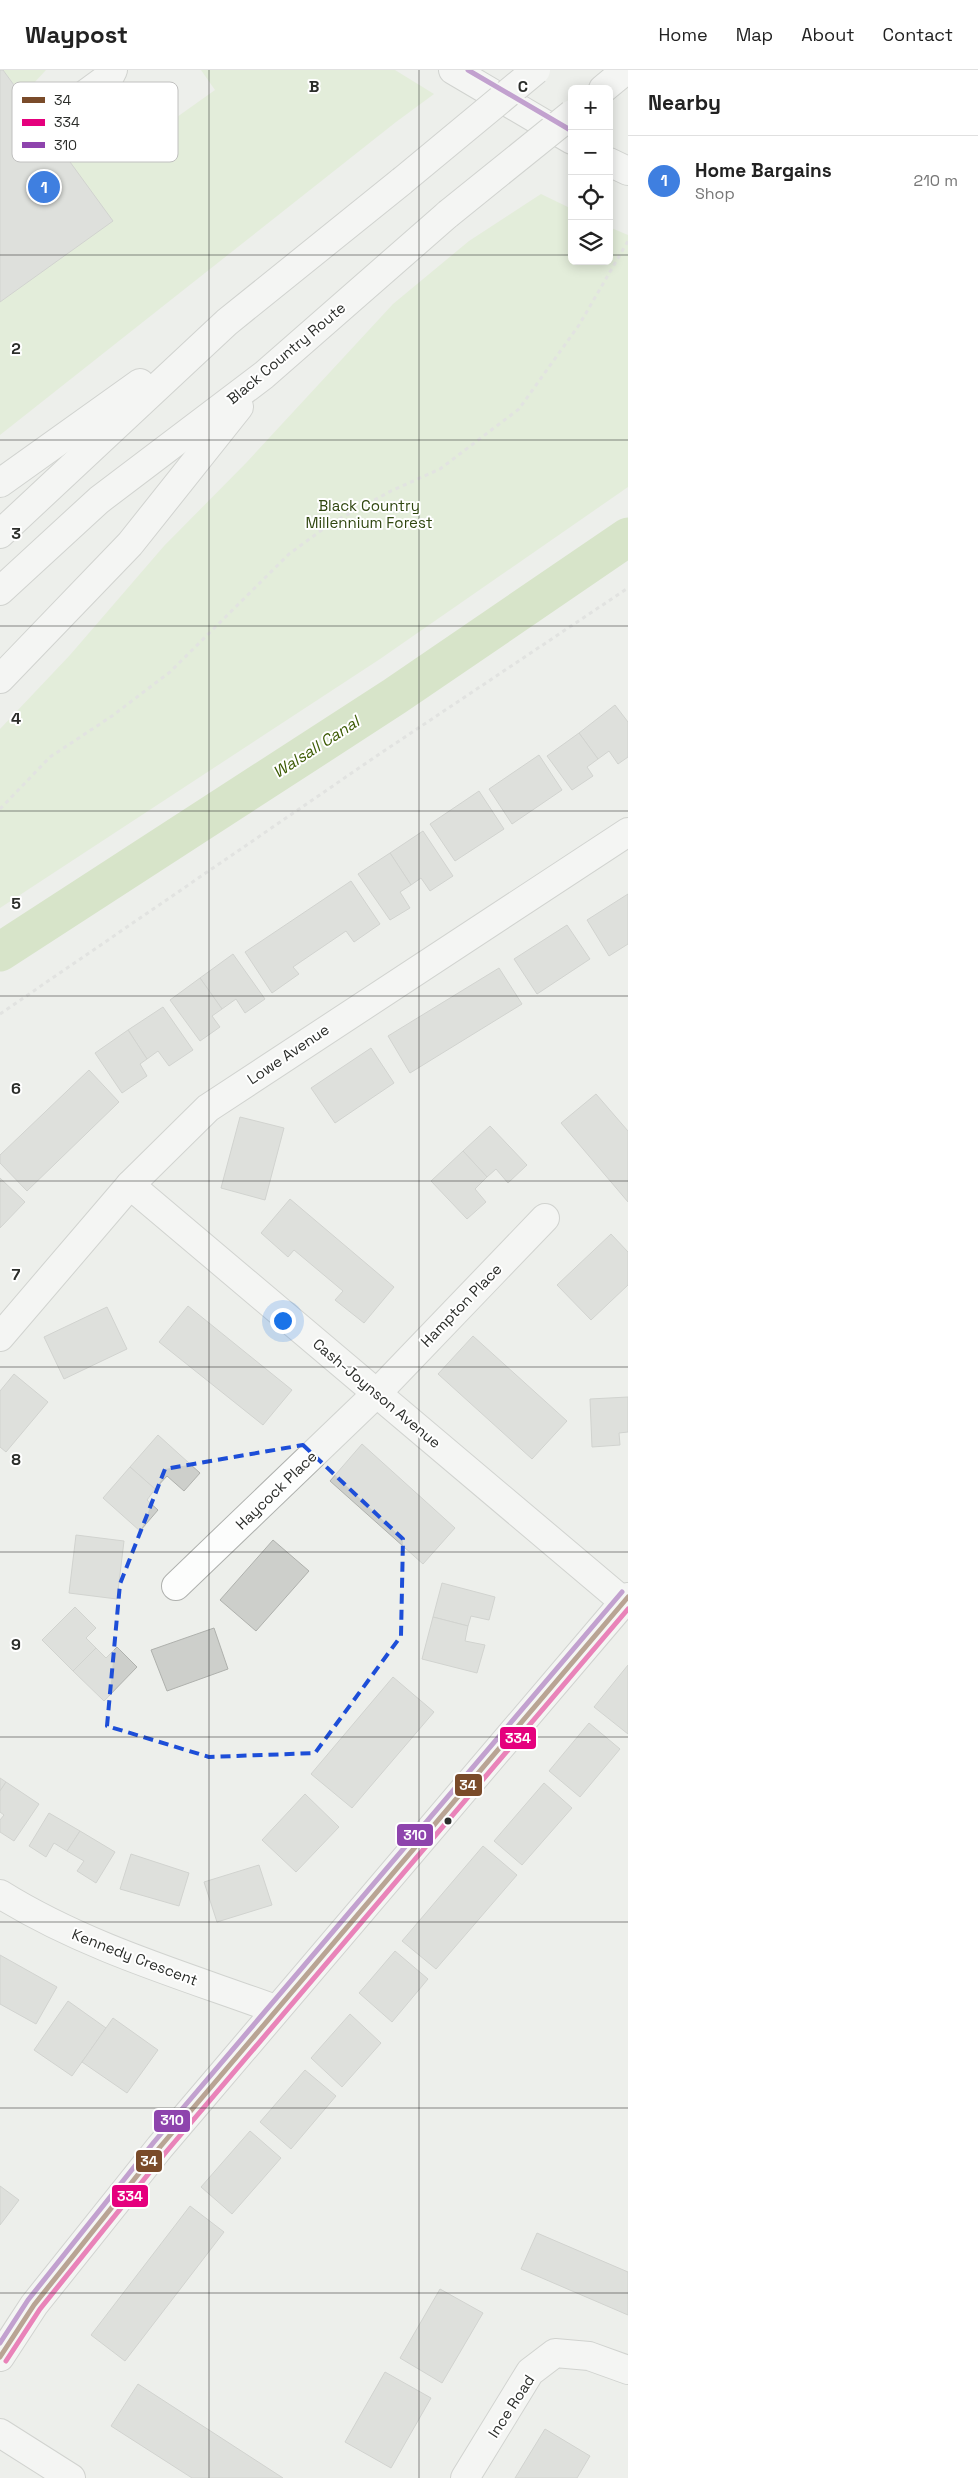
<!DOCTYPE html>
<meta charset="utf-8">
<style>
body{margin:0;font-family:"Space Grotesk",sans-serif;background:#f6f6f6;color:#222}
.controls{position:absolute;right:15px;top:15px;display:grid;overflow:hidden;border-radius:8px;box-shadow:0 2px 12px #0003}
.controls button{width:45px;height:45px;display:grid;place-items:center;padding:0;border:0;border-bottom:1px solid #e0e0e0;background:#fff;color:#222;font:25px sans-serif}
.you{position:absolute;left:282px;top:1250px;width:18px;height:18px;margin:-12px;border:4px solid #fff;border-radius:50%;background:#1a73e8;box-shadow:0 0 0 8px #1a73e833}
.badge{display:grid;place-items:center;width:32px;height:32px;border-radius:50%;background:#ea580c;color:#fff;font-size:16px;font-weight:700}
.pin{position:absolute;translate:-50% -50%;border:2px solid #fff;box-shadow:0 1px 5px #0006}
.list{margin:0;padding:0;list-style:none}
h2{display:flex;justify-content:space-between;align-items:center;height:65px;margin:0;padding:0 20px;font-size:21px}
h2 small{font-size:16px;font-weight:400;color:#767676}
.list li{display:grid;grid-template-columns:32px 1fr auto;gap:15px;align-items:center;box-sizing:border-box;height:90px;padding:0 20px;border-top:1px solid #e0e0e0}
.list b{display:block;font-size:19px;white-space:nowrap}
.list p{margin:0;font-size:16px;white-space:nowrap;color:#767676}
.list em{font-size:16px;font-style:normal;color:#767676}
.icon{flex:none;width:28px;height:28px;fill:none;stroke:currentColor;stroke-width:2;stroke-linecap:round;stroke-linejoin:round}
.map{position:relative;flex:none;width:628px;height:2408px;overflow:hidden}
header{display:flex;align-items:center;gap:30px;box-sizing:border-box;height:70px;padding:0 25px;background:#fff;border-bottom:1px solid #e0e0e0}
header strong{font-size:24px}
nav{display:flex;gap:28px;margin-inline-start:auto;font-size:18px}
main{display:flex}
aside{flex:1;background:#fff}
.map>svg:first-child{display:block}
.green{fill:#d8eac6}
.lines{fill:none;stroke-linecap:round;stroke-linejoin:round}
.canal{stroke:#bdd7a0;stroke-width:39}
.building{fill:#cdcfcb;stroke:#afb1ad}
.minor-casing{stroke:#afb1ae;stroke-width:30}
.major-casing{stroke:#afb1ae;stroke-width:30}
.highway-casing{stroke:#afb1ae;stroke-width:30}
.path{stroke:#d4d5d4;stroke-width:3;stroke-dasharray:4 4;stroke-linecap:butt}
.minor{stroke:#fcfdfc;stroke-width:28}
.major{stroke:#fcfdfc;stroke-width:28}
.highway{stroke:#fcfdfc;stroke-width:28}
.highway-bridge-casing{stroke:#afb1ae;stroke-width:30;stroke-linecap:butt}
.highway-bridge{stroke:#fcfdfc;stroke-width:28}
.bus-1-casing{stroke:#fff;stroke-width:9}
.bus-2-casing{stroke:#fff;stroke-width:9}
.bus-3-casing{stroke:#fff;stroke-width:9}
.bus-1{stroke:#7a4b2a;stroke-width:5}
.bus-2{stroke:#e5007d;stroke-width:5}
.bus-3{stroke:#8e44ad;stroke-width:5}
.marked{fill:none;stroke:#1d4ed8;stroke-width:4;stroke-dasharray:10 6;stroke-linejoin:round}
.grid{fill:none;stroke:#2c2e2b;stroke-width:1;stroke-opacity:0.55}
.bus-dot{fill:#2c2e2b;stroke:#fff;stroke-width:2}
.labels{text-anchor:middle;dominant-baseline:central;stroke-width:4;stroke-linejoin:round;paint-order:stroke}
.street-label{font-size:15px;fill:#2c2e2b;stroke:#fff}
.park-label{font-size:15px;fill:#2f460f;stroke:#fff}
.water-label{font-size:16px;font-style:italic;fill:#3c5b04;stroke:#fff}
.key{fill:#fff;stroke:#c0c0bf;stroke-width:1}
.key-label{font-size:14px;fill:#2c2e2b}
.grid-label{font-size:16px;text-anchor:middle;font-weight:bold;fill:#2c2e2b;stroke:#fff;stroke-width:4;stroke-linejoin:round;paint-order:stroke}
.line-badge{stroke:#fff;stroke-width:2}
.badge-label{font-size:14px;text-anchor:middle;font-weight:bold;fill:#fff}
</style>
<header>
<strong>Waypost</strong>
<nav><a>Home</a><a>Map</a><a>About</a><a>Contact</a></nav>
</header>
<main>
<div class="map">
<svg width="628" height="2408" viewBox="0 0 628 2408">
<rect width="100%" height="100%" fill="#edefeb"/>
<g class="green">
<polygon points="3,0 46,0 33,14 19,21"/>
<polygon points="201,0 395,0 434,24 396,52 0,365 0,232 112,151 64,84 117,82 146,69 215,20"/>
<polygon points="541,124 572,139 572,191 609,191 609,157 628,165 628,417 380,589 0,838 0,659 70,585 164,476 246,393 393,234 469,171"/>
</g>
<g class="lines">
<polyline class="canal" points="0,882 395,626 628,467"/>
</g>
<g class="building">
<polygon points="0,0 3,0 113,151 0,232"/>
<polygon points="615,635 628,652 628,687 618,694 609,681 598,689 579,663"/>
<polygon points="579,663 598,689 587,697 593,706 572,720 547,686"/>
<polygon points="539,685 562,720 512,754 489,719"/>
<polygon points="479,721 504,759 455,791 430,754"/>
<polygon points="423,761 453,806 430,821 421,808 411,815 390,783"/>
<polygon points="390,783 411,815 400,822 410,838 390,850 358,804"/>
<polygon points="351,811 380,854 354,872 346,861 293,897 299,904 272,923 245,882"/>
<polygon points="628,824 628,874 609,886 587,850"/>
<polygon points="567,855 590,889 537,924 514,889"/>
<polygon points="233,884 265,929 245,943 236,929 222,939 200,908"/>
<polygon points="499,898 522,934 410,1003 388,966"/>
<polygon points="200,908 222,939 212,946 220,957 200,971 170,930"/>
<polygon points="163,937 193,980 169,996 158,981 147,989 128,960"/>
<polygon points="128,960 147,989 140,994 147,1006 122,1023 95,983"/>
<polygon points="371,978 394,1013 335,1053 311,1018"/>
<polygon points="89,1000 119,1032 27,1121 0,1093 0,1085"/>
<polygon points="596,1024 628,1061 628,1132 561,1053"/>
<polygon points="240,1047 284,1058 265,1130 221,1118"/>
<polygon points="490,1056 527,1095 508,1113 496,1099 487,1107 463,1081"/>
<polygon points="463,1081 487,1107 475,1119 486,1132 467,1149 431,1111"/>
<polygon points="0,1108 25,1132 0,1158"/>
<polygon points="290,1129 394,1217 364,1253 335,1230 343,1221 294,1180 288,1187 261,1163"/>
<polygon points="611,1164 628,1182 628,1215 591,1250 557,1215"/>
<polygon points="188,1236 292,1320 263,1355 159,1272"/>
<polygon points="107,1237 127,1279 64,1309 44,1267"/>
<polygon points="473,1266 567,1351 532,1389 438,1304"/>
<polygon points="14,1304 48,1332 6,1382 0,1377 0,1321"/>
<polygon points="628,1327 628,1362 619,1363 620,1375 592,1377 590,1329"/>
<polygon points="158,1365 200,1403 184,1421 167,1406 155,1419 130,1397"/>
<polygon points="362,1374 455,1458 423,1494 330,1411"/>
<polygon points="130,1397 155,1419 147,1430 158,1440 140,1461 103,1428"/>
<polygon points="76,1465 124,1471 117,1529 69,1523"/>
<polygon points="273,1470 309,1501 256,1561 220,1530"/>
<polygon points="442,1513 495,1527 489,1550 471,1546 468,1556 433,1547"/>
<polygon points="75,1537 96,1558 86,1568 96,1578 73,1601 42,1570"/>
<polygon points="433,1547 468,1556 465,1571 485,1575 477,1603 422,1589"/>
<polygon points="214,1558 228,1599 167,1621 151,1580"/>
<polygon points="117,1577 137,1597 104,1631 73,1601 96,1578 106,1588"/>
<polygon points="628,1595 628,1664 594,1637"/>
<polygon points="393,1607 434,1642 352,1738 311,1704"/>
<polygon points="589,1653 620,1679 580,1727 549,1701"/>
<polygon points="0,1708 6,1712 0,1721"/>
<polygon points="6,1712 39,1734 14,1771 0,1762 0,1750 4,1745 0,1742 0,1721"/>
<polygon points="544,1713 572,1738 522,1795 494,1771"/>
<polygon points="305,1724 339,1757 296,1802 262,1770"/>
<polygon points="49,1743 80,1761 67,1781 54,1773 46,1787 29,1776"/>
<polygon points="80,1761 115,1782 96,1813 77,1801 84,1791 67,1781"/>
<polygon points="483,1776 517,1805 436,1899 402,1871"/>
<polygon points="131,1784 189,1803 179,1836 120,1819"/>
<polygon points="259,1795 272,1835 217,1852 204,1812"/>
<polygon points="395,1881 428,1909 392,1952 359,1923"/>
<polygon points="0,1885 57,1917 36,1954 0,1934"/>
<polygon points="68,1931 106,1958 72,2006 34,1980"/>
<polygon points="350,1944 381,1973 342,2017 311,1988"/>
<polygon points="113,1948 158,1980 127,2023 82,1992"/>
<polygon points="305,2000 336,2026 291,2079 260,2052"/>
<polygon points="250,2061 281,2088 232,2144 201,2117"/>
<polygon points="0,2116 19,2130 0,2155"/>
<polygon points="190,2136 224,2162 125,2291 91,2265"/>
<polygon points="537,2163 628,2202 628,2245 521,2199"/>
<polygon points="440,2219 483,2243 442,2313 400,2288"/>
<polygon points="385,2302 431,2328 391,2398 345,2372"/>
<polygon points="138,2314 283,2408 192,2408 111,2356"/>
<polygon points="545,2359 590,2386 577,2408 515,2408"/>
</g>
<g class="lines">
<g class="minor-casing">
<g id="minor">
<polyline points="43,55 110,6 113,0"/>
<polyline points="130,1115 624,1532"/>
<polyline points="0,1267 130,1115 208,1038 628,762"/>
<polyline points="176,1516 377,1323 545,1148"/>
<path d="M 0,1824 C 85,1877 182,1905 275,1939"/>
<polyline points="0,2287 34,2235 160,2077 628,1527"/>
<polyline points="0,2363 71,2408"/>
<polyline points="465,2408 530,2302 555,2283 589,2286 628,2300"/>
</g>
</g>
<g class="major-casing">
<g id="major">
<polyline points="453,0 572,70"/>
<polyline points="609,92 628,101"/>
</g>
</g>
<g class="highway-casing">
<g id="highway">
<polyline points="603,19 626,0"/>
<polyline points="0,413 140,313"/>
<polyline points="0,464 227,252 402,111"/>
<polyline points="0,521 99,430 264,305 448,144"/>
<polyline points="0,609 130,474 239,337"/>
</g>
</g>
<g class="path">
<polyline points="0,739 50,687 112,646 170,602 289,484 330,454 391,421 440,399 519,339 579,255 628,171"/>
<polyline points="0,944 378,685 628,518"/>
</g>
<use href="#minor" class="minor"/>
<use href="#major" class="major"/>
<use href="#highway" class="highway"/>
<g class="highway-bridge-casing">
<g id="highway-bridge">
<polyline points="402,111 536,0"/>
<polyline points="448,144 572,44"/>
</g>
</g>
<use href="#highway-bridge" class="highway-bridge"/>
<g class="bus-1-casing">
<polyline id="bus-1" points="0,2287 34,2235 160,2077 628,1527"/>
</g>
<g class="bus-2-casing">
<polyline id="bus-2" points="6,2291 40,2239 166,2082 628,1539"/>
</g>
<g class="bus-3-casing">
<g id="bus-3">
<polyline points="468,0 572,61"/>
<polyline points="0,2273 28,2230 154,2072 622,1522"/>
</g>
</g>
<use href="#bus-1" class="bus-1"/>
<use href="#bus-2" class="bus-2"/>
<use href="#bus-3" class="bus-3"/>
</g>
<path d="M0 0H628V2408H0ZM 303,1375 L 403,1469 L 401,1566 L 315,1683 L 209,1687 L 107,1656 L 120,1514 L 165,1399 Z" fill="#edefeb" fill-opacity=".55" fill-rule="evenodd"/>
<path class="marked" d="M 303,1375 L 403,1469 L 401,1566 L 315,1683 L 209,1687 L 107,1656 L 120,1514 L 165,1399 Z"/>
<path class="grid" d="M 209,0 L 209,2408M 419,0 L 419,2408M 0,185 L 572,185M 609,185 L 628,185M 0,370 L 628,370M 0,556 L 628,556M 0,741 L 628,741M 0,926 L 628,926M 0,1111 L 628,1111M 0,1297 L 628,1297M 0,1482 L 628,1482M 0,1667 L 628,1667M 0,1852 L 628,1852M 0,2038 L 628,2038M 0,2223 L 628,2223"/>
<circle class="bus-dot" cx="448" cy="1751" r="4.5"/>
<g class="labels">
<g class="street-label">
<text transform="translate(286 283) rotate(-40)">Black Country Route</text>
<text transform="translate(288 984) rotate(-34)">Lowe Avenue</text>
<text transform="translate(461 1235) rotate(-46)">Hampton Place</text>
<text transform="translate(377 1323) rotate(40)">Cash-Joynson Avenue</text>
<text transform="translate(276 1420) rotate(-44)">Haycock Place</text>
<text transform="translate(135 1887) rotate(21)">Kennedy Crescent</text>
<text transform="translate(511 2336) rotate(-57)">Ince Road</text>
</g>
<g class="park-label">
<text x="369" y="435">Black Country<tspan x="369" dy="17">Millennium Forest</tspan></text>
</g>
<g class="water-label">
<text transform="translate(316 677) rotate(-33)">Walsall Canal</text>
</g>
</g>
<rect x="12" y="12" width="166" height="80" rx="8" class="key"/>
<rect x="22" y="27" width="23" height="6" fill="#7a4b2a"/>
<rect x="22" y="49" width="23" height="7" fill="#e5007d"/>
<rect x="22" y="72" width="23" height="6" fill="#8e44ad"/>
<g class="key-label">
<text x="54" y="35">34</text>
<text x="54" y="57">334</text>
<text x="54" y="80">310</text>
</g>
<g class="grid-label">
<text x="314" y="22">B</text>
<text x="523" y="22">C</text>
<text x="16" y="284">2</text>
<text x="16" y="469">3</text>
<text x="16" y="654">4</text>
<text x="16" y="839">5</text>
<text x="16" y="1024">6</text>
<text x="16" y="1210">7</text>
<text x="16" y="1395">8</text>
<text x="16" y="1580">9</text>
</g>
<g class="line-badge">
<rect x="499" y="1656" width="38" height="24" rx="5" fill="#e5007d"/>
<rect x="454" y="1703" width="29" height="24" rx="5" fill="#7a4b2a"/>
<rect x="396" y="1753" width="38" height="24" rx="5" fill="#8e44ad"/>
<rect x="153" y="2039" width="38" height="24" rx="5" fill="#8e44ad"/>
<rect x="135" y="2079" width="28" height="24" rx="5" fill="#7a4b2a"/>
<rect x="111" y="2114" width="38" height="24" rx="5" fill="#e5007d"/>
</g>
<g class="badge-label">
<text x="518" y="1673">334</text>
<text x="468" y="1720">34</text>
<text x="415" y="1770">310</text>
<text x="172" y="2055">310</text>
<text x="149" y="2096">34</text>
<text x="130" y="2131">334</text>
</g>
</svg>
<div class="controls">
<button>+</button>
<button>−</button>
<button><svg class="icon" aria-label="locate" viewBox="0 0 24 24"><circle cx="12" cy="12" r="6"/><path d="M12 2v4M12 18v4M2 12h4M18 12h4"/></svg></button>
<button><svg class="icon" aria-label="layers" viewBox="0 0 24 24"><path d="M12 4l9 5-9 5-9-5zM3 14l9 5 9-5"/></svg></button>
</div>
<div class="you"></div>
<div class="pin badge" style="left:44px;top:117px;background:#3f7fe0">1</div>
</div>
<aside>
<h2>Nearby<small></small></h2>
<ul class="list">
<li><span class="badge" style="background:#3f7fe0">1</span><div><b>Home Bargains</b><p>Shop</p></div><em>210 m</em></li>
</ul>
</aside>
</main>
